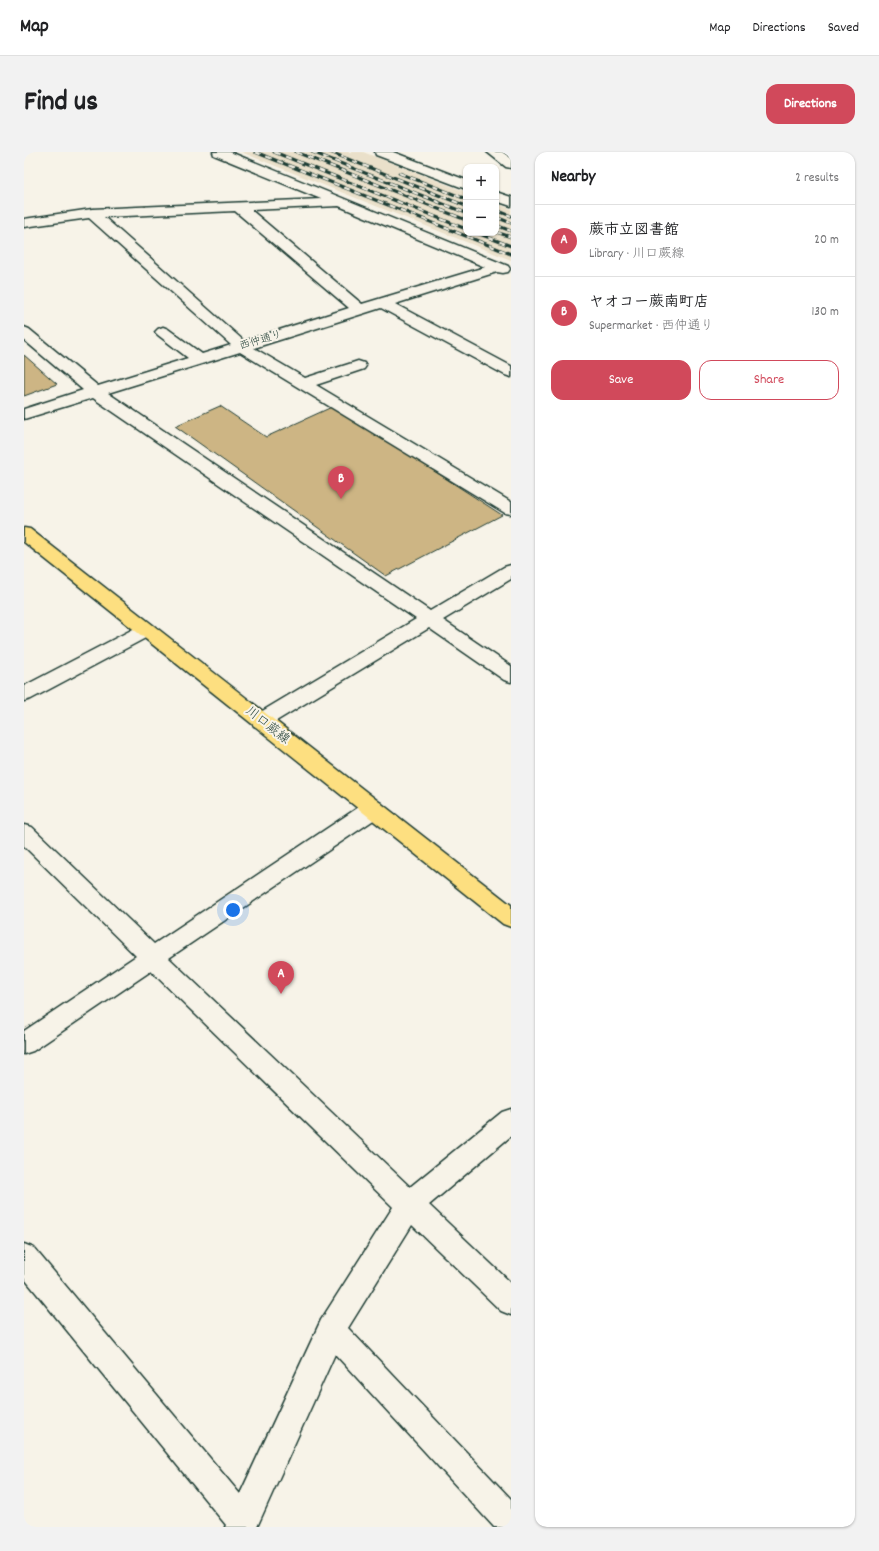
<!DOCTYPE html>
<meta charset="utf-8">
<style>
body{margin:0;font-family:Dekko,"Klee One",sans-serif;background:#f2f2f2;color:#202124}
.controls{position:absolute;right:12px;top:12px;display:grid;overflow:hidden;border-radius:8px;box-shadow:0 1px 3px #0004}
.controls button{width:36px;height:36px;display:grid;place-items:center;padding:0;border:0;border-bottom:1px solid #e0e0e0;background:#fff;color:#202124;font:20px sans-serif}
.you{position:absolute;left:209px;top:758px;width:14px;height:14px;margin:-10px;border:3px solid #fff;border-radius:50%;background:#1a73e8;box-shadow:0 0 0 6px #1a73e833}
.badge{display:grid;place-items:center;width:26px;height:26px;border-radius:50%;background:#d1495b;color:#fff;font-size:13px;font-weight:700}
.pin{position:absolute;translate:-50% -33px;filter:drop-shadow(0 1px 2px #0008)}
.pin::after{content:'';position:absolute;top:21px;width:14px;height:12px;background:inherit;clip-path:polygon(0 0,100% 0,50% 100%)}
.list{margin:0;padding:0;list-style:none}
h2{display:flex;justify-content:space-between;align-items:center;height:52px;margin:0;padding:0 16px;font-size:17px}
h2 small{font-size:13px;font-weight:400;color:#757577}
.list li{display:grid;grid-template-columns:26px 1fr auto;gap:12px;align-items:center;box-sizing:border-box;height:72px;padding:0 16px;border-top:1px solid #e0e0e0}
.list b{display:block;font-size:15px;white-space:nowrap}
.list p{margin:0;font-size:13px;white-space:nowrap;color:#757577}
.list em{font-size:13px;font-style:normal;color:#757577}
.actions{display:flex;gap:8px;padding:12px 16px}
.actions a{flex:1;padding:9px 0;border:1px solid #d1495b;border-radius:12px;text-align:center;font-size:14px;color:#d1495b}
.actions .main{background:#d1495b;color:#fff}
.map{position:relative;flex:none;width:487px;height:1375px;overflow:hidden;border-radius:12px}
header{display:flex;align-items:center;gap:24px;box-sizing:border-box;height:56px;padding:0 20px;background:#fff;border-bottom:1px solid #e0e0e0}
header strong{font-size:19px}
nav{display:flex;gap:22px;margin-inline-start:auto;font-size:14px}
.intro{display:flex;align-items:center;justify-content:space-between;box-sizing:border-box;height:96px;padding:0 24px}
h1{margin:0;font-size:28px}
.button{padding:10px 18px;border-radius:12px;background:#d1495b;color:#fff;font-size:14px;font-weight:700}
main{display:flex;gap:24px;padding:0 24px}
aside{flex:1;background:#fff;border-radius:12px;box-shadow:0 1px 3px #0004}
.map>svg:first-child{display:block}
.built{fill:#eae0ca}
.building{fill:#cdb584;stroke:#1f3d34}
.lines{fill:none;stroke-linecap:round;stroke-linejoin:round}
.minor-casing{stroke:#1f3d34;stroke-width:3}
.major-casing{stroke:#1f3d34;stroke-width:3}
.minor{fill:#f7f3e8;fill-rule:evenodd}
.major{fill:#fddf80;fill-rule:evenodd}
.rail-casing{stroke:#1f3d34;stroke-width:3}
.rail{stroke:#f7f3e8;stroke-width:2;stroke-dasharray:6;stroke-linecap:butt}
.labels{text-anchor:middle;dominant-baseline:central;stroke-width:4;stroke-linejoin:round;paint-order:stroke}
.far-street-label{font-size:11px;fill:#1f3d34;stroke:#f7f3e8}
.street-label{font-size:13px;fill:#1f3d34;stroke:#f7f3e8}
</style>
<header>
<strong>Map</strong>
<nav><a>Map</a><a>Directions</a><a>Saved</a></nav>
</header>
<div class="intro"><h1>Find us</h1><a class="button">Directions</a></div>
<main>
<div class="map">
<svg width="487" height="1375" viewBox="0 0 487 1375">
<rect width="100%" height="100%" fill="#f7f3e8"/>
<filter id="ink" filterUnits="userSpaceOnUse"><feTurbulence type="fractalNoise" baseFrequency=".025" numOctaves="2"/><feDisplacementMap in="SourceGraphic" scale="8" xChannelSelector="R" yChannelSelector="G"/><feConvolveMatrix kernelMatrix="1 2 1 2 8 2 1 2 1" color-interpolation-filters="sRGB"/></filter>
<g filter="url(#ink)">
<polygon class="built" points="217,0 339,0 442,40 442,81 472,81 472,51 487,57 487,108"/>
<g class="building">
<polygon points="0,203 33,232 0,244"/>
<polygon points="196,254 242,285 310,254 478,363 362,424 151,274"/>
</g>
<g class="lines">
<g class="minor-casing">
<g id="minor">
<path d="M 189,0 L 206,0 L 484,114 L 486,117 L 484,120 L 479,121 L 473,120 L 371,152 L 487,214 L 487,225 L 481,223 L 357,156 L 230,196 L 281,226 L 328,211 L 334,209 L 340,211 L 342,214 L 340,217 L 292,233 L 487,350 L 487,362 L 481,361 L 216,200 L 84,241 L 406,459 L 480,415 L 487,413 L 487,427 L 419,468 L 487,514 L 487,530 L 480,528 L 405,476 L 244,574 L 237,576 L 230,574 L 227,569 L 230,564 L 392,467 L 69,246 L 0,267 L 0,257 L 59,238 L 0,188 L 0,175 L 5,177 L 74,234 L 164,206 L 134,183 L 131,180 L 134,177 L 139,175 L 144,177 L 178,202 L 207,193 L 65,66 L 0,75 L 0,67 L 68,57 L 297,47 L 190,3 ZM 315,54 L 461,115 L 338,152 L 227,58 ZM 211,59 L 325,156 L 220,189 L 80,65 Z"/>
<polygon points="351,0 369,0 442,28 442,37 352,3"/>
<polygon points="463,0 478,0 487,6 487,16 482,15"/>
<polygon points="472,40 487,45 487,54 472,49"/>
<polygon points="122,472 129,474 132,478 129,482 7,547 0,549 0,534 115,474"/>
<polygon points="349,649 357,651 360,657 357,663 145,806 386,1035 478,960 487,957 487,984 405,1053 487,1131 487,1163 477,1159 388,1073 324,1176 487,1347 487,1375 470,1375 311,1202 233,1375 201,1375 202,1373 0,1126 0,1092 10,1096 216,1342 297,1168 369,1055 127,819 9,899 0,902 0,879 112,804 0,694 0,673 8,675 130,792 341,651"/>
</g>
</g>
<g class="major-casing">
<polygon id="major" points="0,376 6,377 487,753 487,775 479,772 0,390"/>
</g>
<use href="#minor" class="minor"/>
<use href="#major" class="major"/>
<g class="rail-casing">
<g id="rail">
<polyline points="231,0 487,102"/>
<polyline points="250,0 442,77"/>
<polyline points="272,0 442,68"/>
<polyline points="288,0 442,61"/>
<polyline points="306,0 442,54"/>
<polyline points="375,21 442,47"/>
<polyline points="472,58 487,64"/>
<polyline points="472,65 487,71"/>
<polyline points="472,73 487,79"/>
<polyline points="472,80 487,85"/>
<polyline points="453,81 487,94"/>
</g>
</g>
<use href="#rail" class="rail"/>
</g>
</g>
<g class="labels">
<g class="far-street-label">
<text transform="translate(237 189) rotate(-17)">西仲通り</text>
</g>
<g class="street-label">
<text transform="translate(243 574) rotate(38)">川口蕨線</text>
</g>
</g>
</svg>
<div class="controls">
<button>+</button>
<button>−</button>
</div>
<div class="you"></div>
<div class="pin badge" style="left:257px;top:842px">A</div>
<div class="pin badge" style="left:317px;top:347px">B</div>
</div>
<aside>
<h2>Nearby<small>2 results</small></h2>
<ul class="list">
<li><span class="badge">A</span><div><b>蕨市立図書館</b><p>Library · 川口蕨線</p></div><em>20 m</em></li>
<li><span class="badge">B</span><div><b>ヤオコー蕨南町店</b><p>Supermarket · 西仲通り</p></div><em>130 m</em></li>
</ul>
<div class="actions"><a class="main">Save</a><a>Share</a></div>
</aside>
</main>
